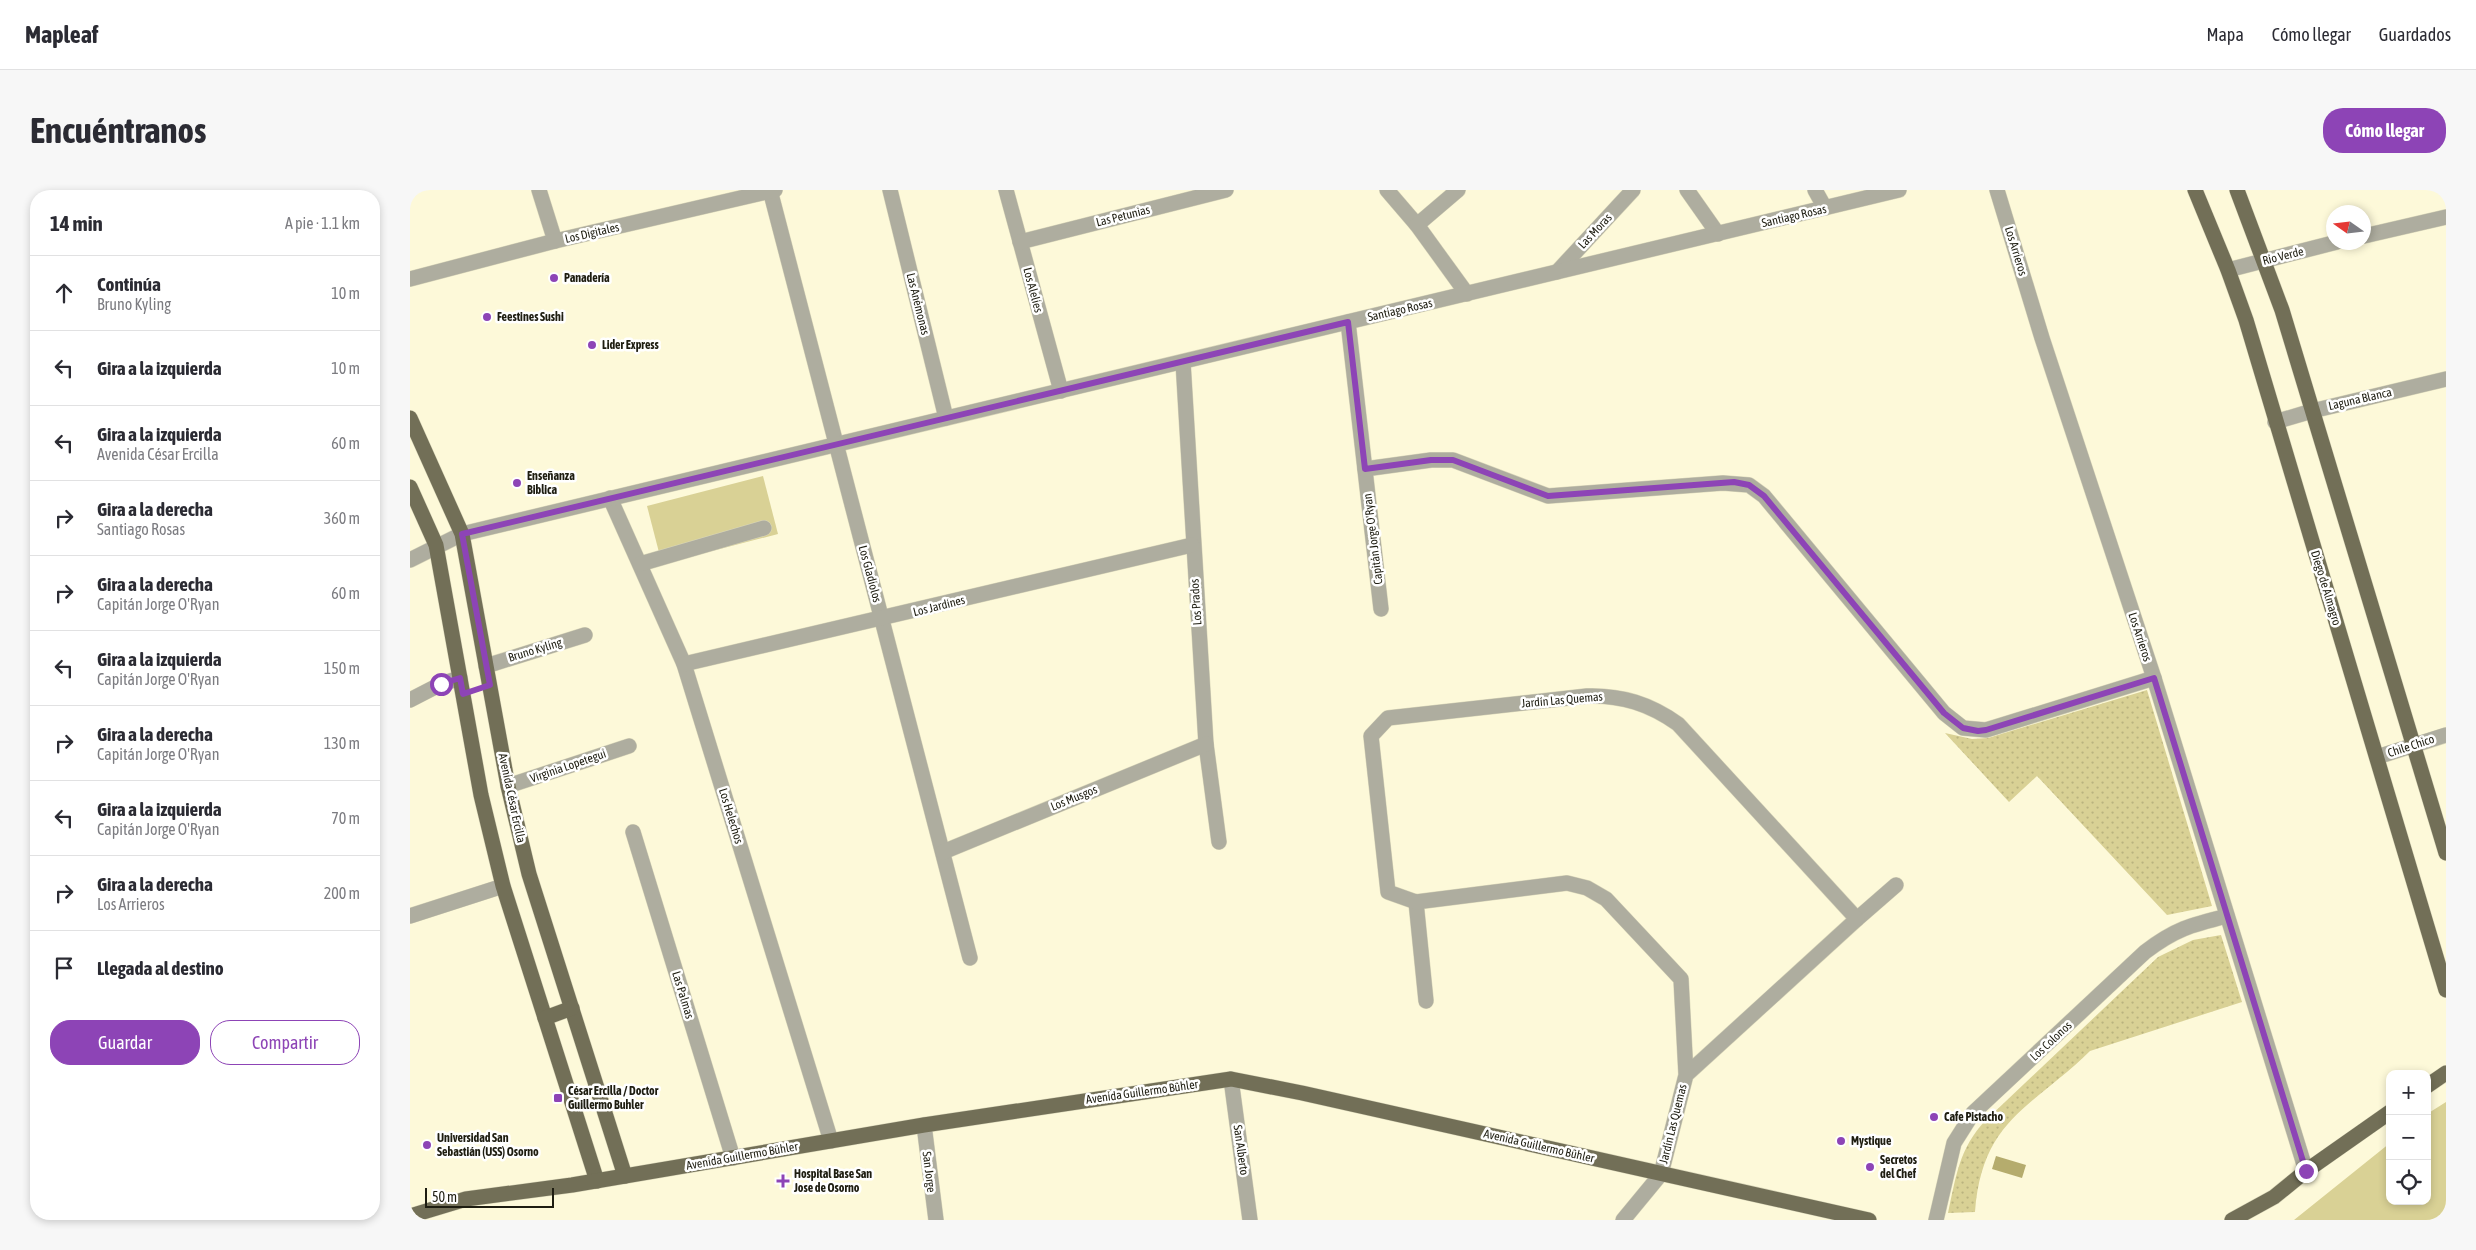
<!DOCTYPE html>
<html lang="es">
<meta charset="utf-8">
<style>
body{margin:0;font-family:"Asap Condensed",sans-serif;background:#f7f7f7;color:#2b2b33}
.controls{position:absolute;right:15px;bottom:15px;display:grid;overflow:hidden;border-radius:10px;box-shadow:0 2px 8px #0003}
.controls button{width:45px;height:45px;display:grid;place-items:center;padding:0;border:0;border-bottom:1px solid #e1e1e2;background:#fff;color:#2b2b33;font:25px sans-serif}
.compass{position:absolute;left:1916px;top:15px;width:45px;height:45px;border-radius:50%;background:#fff;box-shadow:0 2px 8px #0003;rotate:284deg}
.scale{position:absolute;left:15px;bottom:12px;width:129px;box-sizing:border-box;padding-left:5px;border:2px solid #1e1d11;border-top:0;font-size:14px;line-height:18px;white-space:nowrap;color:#1e1d11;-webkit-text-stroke:4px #fff;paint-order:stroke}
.stop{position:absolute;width:15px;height:15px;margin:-11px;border:4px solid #8d44b6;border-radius:50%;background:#fff}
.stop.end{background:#8d44b6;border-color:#fff;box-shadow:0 1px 5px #0008}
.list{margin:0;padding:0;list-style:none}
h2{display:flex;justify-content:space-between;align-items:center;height:65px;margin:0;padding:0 20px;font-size:21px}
h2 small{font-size:16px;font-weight:400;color:#7c7c81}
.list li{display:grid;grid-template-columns:32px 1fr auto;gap:15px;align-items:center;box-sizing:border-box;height:75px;padding:0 20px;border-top:1px solid #e1e1e2}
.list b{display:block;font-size:19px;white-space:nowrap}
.list p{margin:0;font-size:16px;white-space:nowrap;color:#7c7c81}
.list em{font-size:16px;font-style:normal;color:#7c7c81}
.actions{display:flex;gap:10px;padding:15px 20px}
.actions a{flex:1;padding:11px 0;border:1px solid #8d44b6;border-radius:20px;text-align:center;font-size:18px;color:#8d44b6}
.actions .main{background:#8d44b6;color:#fff}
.icon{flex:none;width:28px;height:28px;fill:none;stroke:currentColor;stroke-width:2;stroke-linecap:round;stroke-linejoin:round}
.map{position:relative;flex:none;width:2036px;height:1030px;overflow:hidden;border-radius:20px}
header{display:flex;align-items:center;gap:30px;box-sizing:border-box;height:70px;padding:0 25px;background:#fff;border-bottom:1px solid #e1e1e2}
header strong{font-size:24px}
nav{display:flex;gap:28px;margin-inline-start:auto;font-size:18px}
.intro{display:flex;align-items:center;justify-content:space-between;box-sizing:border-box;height:120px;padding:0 30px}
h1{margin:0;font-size:35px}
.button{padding:12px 22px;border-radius:20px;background:#8d44b6;color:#fff;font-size:18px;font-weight:700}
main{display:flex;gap:30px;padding:0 30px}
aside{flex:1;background:#fff;border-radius:20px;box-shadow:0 2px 8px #0003}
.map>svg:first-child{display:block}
.grass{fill:#d9d195}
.park{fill:url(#park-dots)}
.water{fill:#b5ac6d}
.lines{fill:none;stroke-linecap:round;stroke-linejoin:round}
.minor-casing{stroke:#d9d6b9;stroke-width:16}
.major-casing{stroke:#d9d6b9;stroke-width:16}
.minor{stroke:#aead9f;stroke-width:15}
.major{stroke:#726f57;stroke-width:15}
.route{stroke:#8d44b6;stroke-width:6}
.poi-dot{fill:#8d44b6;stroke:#fff;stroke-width:2}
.labels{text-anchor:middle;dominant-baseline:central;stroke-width:5;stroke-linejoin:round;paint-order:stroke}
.street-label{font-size:12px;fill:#1e1d11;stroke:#fff}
.poi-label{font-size:12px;font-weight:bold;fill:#1e1d11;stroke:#fff;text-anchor:start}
</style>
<header>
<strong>Mapleaf</strong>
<nav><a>Mapa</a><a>Cómo llegar</a><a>Guardados</a></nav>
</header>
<div class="intro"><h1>Encuéntranos</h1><a class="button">Cómo llegar</a></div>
<main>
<aside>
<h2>14 min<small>A pie · 1.1 km</small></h2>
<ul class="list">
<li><svg class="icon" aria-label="ahead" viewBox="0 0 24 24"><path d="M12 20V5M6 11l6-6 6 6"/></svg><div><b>Continúa</b><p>Bruno Kyling</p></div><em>10 m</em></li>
<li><svg class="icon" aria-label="left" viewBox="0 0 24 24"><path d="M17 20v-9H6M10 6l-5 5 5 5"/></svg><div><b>Gira a la izquierda</b></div><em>10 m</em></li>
<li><svg class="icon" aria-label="left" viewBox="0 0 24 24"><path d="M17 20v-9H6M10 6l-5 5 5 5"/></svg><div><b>Gira a la izquierda</b><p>Avenida César Ercilla</p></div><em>60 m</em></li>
<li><svg class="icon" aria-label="right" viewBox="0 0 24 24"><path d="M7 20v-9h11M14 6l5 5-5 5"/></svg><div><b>Gira a la derecha</b><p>Santiago Rosas</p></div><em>360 m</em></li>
<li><svg class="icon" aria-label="right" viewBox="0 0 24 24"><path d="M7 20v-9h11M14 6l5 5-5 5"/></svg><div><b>Gira a la derecha</b><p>Capitán Jorge O'Ryan</p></div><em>60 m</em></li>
<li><svg class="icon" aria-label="left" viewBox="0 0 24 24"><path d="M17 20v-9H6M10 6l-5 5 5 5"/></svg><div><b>Gira a la izquierda</b><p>Capitán Jorge O'Ryan</p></div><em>150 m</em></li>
<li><svg class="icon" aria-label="right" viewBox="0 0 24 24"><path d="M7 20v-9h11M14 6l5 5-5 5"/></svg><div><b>Gira a la derecha</b><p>Capitán Jorge O'Ryan</p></div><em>130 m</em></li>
<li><svg class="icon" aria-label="left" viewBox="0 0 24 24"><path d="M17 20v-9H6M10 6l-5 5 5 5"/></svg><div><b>Gira a la izquierda</b><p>Capitán Jorge O'Ryan</p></div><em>70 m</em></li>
<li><svg class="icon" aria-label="right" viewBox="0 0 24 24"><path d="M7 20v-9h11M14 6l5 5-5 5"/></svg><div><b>Gira a la derecha</b><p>Los Arrieros</p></div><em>200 m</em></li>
<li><svg class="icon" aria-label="arrive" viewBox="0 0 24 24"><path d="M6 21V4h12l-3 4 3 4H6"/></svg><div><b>Llegada al destino</b></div></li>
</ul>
<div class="actions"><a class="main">Guardar</a><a>Compartir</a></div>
</aside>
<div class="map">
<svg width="2036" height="1030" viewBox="0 0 2036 1030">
<defs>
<pattern id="park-dots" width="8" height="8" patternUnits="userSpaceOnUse" patternTransform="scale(1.25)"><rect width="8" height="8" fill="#d9d195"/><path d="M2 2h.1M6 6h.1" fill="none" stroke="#bab37f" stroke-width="1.8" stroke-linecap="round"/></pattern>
</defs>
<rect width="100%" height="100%" fill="#fdf9d9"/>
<g class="grass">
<polygon points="353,286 368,344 252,374 237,316"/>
<polygon points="2036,912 2036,1030 1884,1030 1980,953 1980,1011 2017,1011 2017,924"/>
</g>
<g class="park">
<polygon points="1737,500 1802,716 1757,725 1627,586 1599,612 1535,543 1562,549 1578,548"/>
<path d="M 1811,745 L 1832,812 L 1680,861 C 1622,918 1572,929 1565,1022 L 1538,1023 C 1546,987 1549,958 1576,930 L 1748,767 L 1783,750 Z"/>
</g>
<polygon class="water" points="1586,966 1616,975 1612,988 1582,979"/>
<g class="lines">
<g class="minor-casing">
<g id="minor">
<polyline points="129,0 145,51"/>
<polyline points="360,0 560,768"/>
<polyline points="480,0 536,228"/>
<polyline points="596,0 651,201"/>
<polyline points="977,0 1007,35 1057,104"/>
<polyline points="1277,0 1308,44"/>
<polyline points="1405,0 1415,18"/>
<polyline points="1587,0 1632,148 1744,488 1896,981"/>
<polyline points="1007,35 1048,0"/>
<polyline points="1954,46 2036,27"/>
<polyline points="610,52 816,0"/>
<polyline points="1818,80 1927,52"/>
<polyline points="1147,82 1223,0"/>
<polyline points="0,89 145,51 365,0"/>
<polyline points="938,132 971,419"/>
<polyline points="773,172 796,554 809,652"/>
<polyline points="1865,232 1902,221 2036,189"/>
<polyline points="955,279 1021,270 1043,270 1138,306 1313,293 1339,295 1354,306 1534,523 1553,538 1576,540 1744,488"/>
<polyline points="200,308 274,474 421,951"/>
<polyline points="0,370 52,344 1489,0"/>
<polyline points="230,374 354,338"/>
<polyline points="274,474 782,355"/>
<polyline points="76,476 175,445"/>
<polyline points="0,510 31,494 50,488"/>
<polyline points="1967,567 2036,545"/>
<polyline points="98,596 219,556"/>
<polyline points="223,642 323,968"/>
<polyline points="533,662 796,554"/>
<polyline points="1006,712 1016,811"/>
<polyline points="0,726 93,696"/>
<polyline points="1447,729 1486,695"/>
<polyline points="821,889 840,1030"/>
<polyline points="514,935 526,1030"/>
<path d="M 1213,1030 L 1251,984 L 1276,885 L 1447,729 L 1268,534 C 1240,514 1212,505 1177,506 L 978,528 L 961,546 L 978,702 L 1006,712 L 1157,693 L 1177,698 L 1196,709 L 1271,789 L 1276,885"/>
<path d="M 1526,1030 L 1544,953 L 1563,923 L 1735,762 C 1765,739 1781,735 1817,726"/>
</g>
</g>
<g class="major-casing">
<g id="major">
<polyline points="1785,0 1818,80 1836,130 2036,800"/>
<polyline points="1827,0 1872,120 2036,663"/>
<polyline points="0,228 52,344 98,596 119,684 215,986"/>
<polyline points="0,297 26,355 71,605 93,696 187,991"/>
<polyline points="135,828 162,818"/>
<polyline points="2017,896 2036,883"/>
<polyline points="0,1026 56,1009 162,995 514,935 821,889 892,903 1459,1030"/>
<polyline points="1822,1030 1864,1007 1896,981 1980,922"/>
</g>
</g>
<use href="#minor" class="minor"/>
<use href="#major" class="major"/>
</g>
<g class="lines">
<polyline class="route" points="31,494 50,488 53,504 80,495 52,344 938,132 955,279 1021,270 1043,270 1138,306 1324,292 1339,295 1354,306 1534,523 1553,538 1568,541 1576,540 1744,488 1896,981"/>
</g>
<g class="poi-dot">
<circle cx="144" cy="88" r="5"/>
<circle cx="77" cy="127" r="5"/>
<circle cx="182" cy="155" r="5"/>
<circle cx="107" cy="293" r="5"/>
<rect x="143" y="903" width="10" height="10" rx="2.5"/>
<circle cx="1524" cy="927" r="5"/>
<circle cx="1431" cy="951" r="5"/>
<circle cx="17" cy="955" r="5"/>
<circle cx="1460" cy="977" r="5"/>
<path d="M370.5 983.5h5v5h5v5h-5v5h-5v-5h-5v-5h5z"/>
</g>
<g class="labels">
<g class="street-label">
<text transform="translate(713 26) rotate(-14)">Las Petunias</text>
<text transform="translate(1384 26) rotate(-13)">Santiago Rosas</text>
<text transform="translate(1185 41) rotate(-47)">Las Moras</text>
<text transform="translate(182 43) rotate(-13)">Los Digitales</text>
<text transform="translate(1606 61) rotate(73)">Los Arrieros</text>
<text transform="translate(1873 66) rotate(-14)">Río Verde</text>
<text transform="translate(623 100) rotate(75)">Los Alelies</text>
<text transform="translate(508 114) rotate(76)">Las Anémonas</text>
<text transform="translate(990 120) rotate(-13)">Santiago Rosas</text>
<text transform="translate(1950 209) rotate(-13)">Laguna Blanca</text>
<text transform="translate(963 349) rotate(-97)">Capitán Jorge O'Ryan</text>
<text transform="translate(460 384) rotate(75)">Los Gladiolos</text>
<text transform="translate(1916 398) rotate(73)">Diego de Almagro</text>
<text transform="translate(786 412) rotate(-94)">Los Prados</text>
<text transform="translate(529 416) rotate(-14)">Los Jardines</text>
<text transform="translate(1730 447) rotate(72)">Los Arrieros</text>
<text transform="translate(125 460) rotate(-17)">Bruno Kyling</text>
<text transform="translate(1152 510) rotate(-5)">Jardín Las Quemas</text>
<text transform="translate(2001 556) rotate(-18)">Chile Chico</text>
<text transform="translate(158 576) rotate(-19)">Virginia Lopetegui</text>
<text transform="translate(102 608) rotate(78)">Avenida César Ercilla</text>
<text transform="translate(664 608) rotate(-22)">Los Musgos</text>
<text transform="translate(321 626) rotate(73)">Los Helechos</text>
<text transform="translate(273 805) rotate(73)">Las Palmas</text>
<text transform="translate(1641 851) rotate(-43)">Los Colonos</text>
<text transform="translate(732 902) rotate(-8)">Avenida Guillermo Bühler</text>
<text transform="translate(1263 934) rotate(-76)">Jardín Las Quemas</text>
<text transform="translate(1129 956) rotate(13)">Avenida Guillermo Bühler</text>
<text transform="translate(831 960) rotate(82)">San Alberto</text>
<text transform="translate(332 966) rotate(-10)">Avenida Guillermo Bühler</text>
<text transform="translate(519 982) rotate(83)">San Jorge</text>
</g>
<g class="poi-label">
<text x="154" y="88">Panadería</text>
<text x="87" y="127">Feestines Sushi</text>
<text x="192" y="155">Lider Express</text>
<text x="117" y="286">Enseñanza<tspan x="117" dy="14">Biblica</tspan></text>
<text x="158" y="901">César Ercilla / Doctor<tspan x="158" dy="14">Guillermo Buhler</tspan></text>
<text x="1534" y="927">Cafe Pistacho</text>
<text x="27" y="948">Universidad San<tspan x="27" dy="14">Sebastián (USS) Osorno</tspan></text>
<text x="1441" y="951">Mystique</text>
<text x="1470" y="970">Secretos<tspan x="1470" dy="14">del Chef</tspan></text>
<text x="384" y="984">Hospital Base San<tspan x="384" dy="14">Jose de Osorno</tspan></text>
</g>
</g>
</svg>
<div class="controls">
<button>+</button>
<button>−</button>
<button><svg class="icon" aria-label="locate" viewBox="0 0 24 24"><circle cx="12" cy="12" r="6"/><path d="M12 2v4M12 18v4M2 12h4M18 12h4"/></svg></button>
</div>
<svg class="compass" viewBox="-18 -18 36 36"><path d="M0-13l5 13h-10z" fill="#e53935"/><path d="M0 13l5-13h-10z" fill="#7c7c81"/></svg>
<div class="scale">50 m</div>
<div class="stop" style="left:31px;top:494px"></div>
<div class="stop end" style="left:1896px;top:981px"></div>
</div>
</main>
